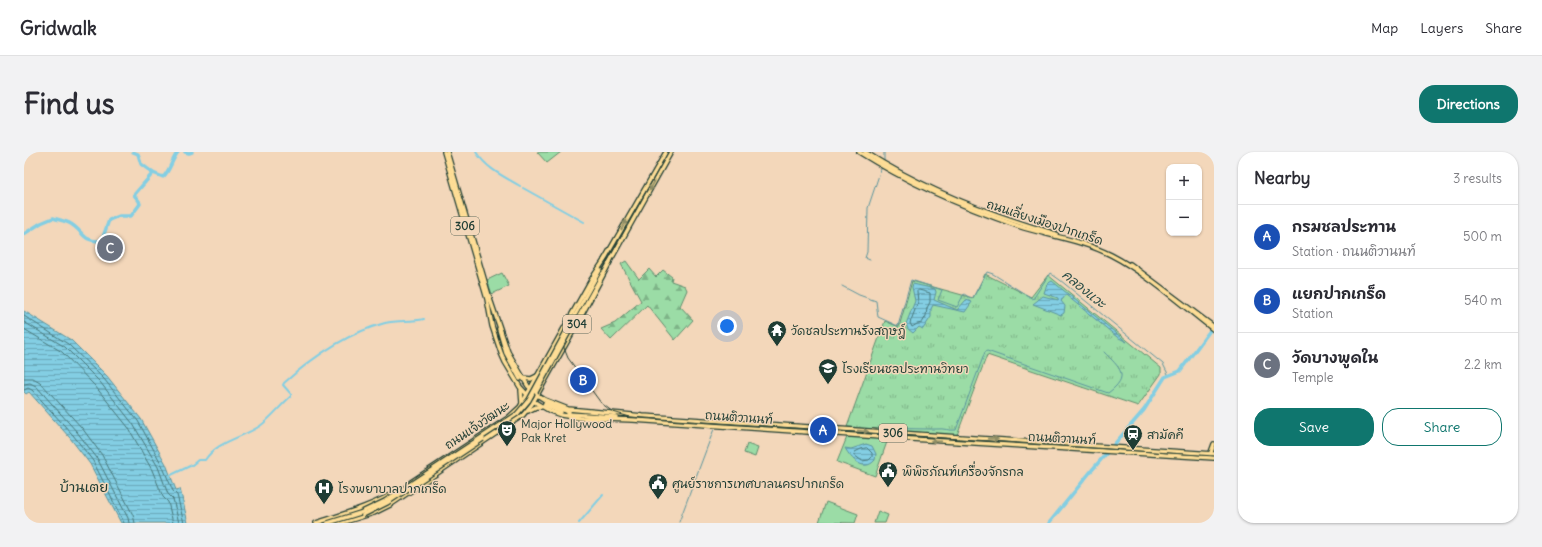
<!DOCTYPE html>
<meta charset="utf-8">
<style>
body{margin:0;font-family:Delius,"Playpen Sans Thai",sans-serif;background:#f2f2f3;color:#2b2b33}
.controls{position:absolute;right:12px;top:12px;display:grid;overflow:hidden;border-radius:8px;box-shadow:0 1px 3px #0004}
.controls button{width:36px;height:36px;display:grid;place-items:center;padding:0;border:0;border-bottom:1px solid #e1e1e2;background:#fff;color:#2b2b33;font:20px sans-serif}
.you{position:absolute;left:703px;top:174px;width:14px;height:14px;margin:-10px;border:3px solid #fff;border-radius:50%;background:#1a73e8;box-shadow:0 0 0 6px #1a73e833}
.badge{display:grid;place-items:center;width:26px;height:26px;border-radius:50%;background:#0f766e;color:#fff;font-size:13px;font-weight:700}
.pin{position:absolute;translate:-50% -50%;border:2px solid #fff;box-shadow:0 1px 4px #0006}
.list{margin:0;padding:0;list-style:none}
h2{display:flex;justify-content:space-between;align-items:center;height:52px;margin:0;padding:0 16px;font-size:17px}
h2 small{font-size:13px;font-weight:400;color:#7c7c81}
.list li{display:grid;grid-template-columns:26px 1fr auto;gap:12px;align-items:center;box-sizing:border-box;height:64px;padding:0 16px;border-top:1px solid #e1e1e2}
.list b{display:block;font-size:15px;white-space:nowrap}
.list p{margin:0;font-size:13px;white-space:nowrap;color:#7c7c81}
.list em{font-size:13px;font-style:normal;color:#7c7c81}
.actions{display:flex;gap:8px;padding:12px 16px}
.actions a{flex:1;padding:9px 0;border:1px solid #0f766e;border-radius:16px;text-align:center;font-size:14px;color:#0f766e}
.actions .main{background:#0f766e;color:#fff}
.map{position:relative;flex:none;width:1190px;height:371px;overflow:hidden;border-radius:16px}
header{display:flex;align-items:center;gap:24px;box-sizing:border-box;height:56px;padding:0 20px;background:#fff;border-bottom:1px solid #e1e1e2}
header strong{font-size:19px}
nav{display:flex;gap:22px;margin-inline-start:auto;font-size:14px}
.intro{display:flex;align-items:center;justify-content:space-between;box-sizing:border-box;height:96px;padding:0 24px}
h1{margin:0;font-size:28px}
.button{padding:10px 18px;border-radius:16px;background:#0f766e;color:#fff;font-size:14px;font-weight:700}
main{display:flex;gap:24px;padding:0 24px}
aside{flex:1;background:#fff;border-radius:16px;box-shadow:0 1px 3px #0004}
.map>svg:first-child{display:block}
.grass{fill:url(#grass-tufts);stroke:#5d8c6d}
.forest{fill:url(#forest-firs);stroke:#5d8c6d}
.green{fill:#9bdca6;stroke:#5d8c6d}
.water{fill:url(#water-rules);stroke:#5b949d}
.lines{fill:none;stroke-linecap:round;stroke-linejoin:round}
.shore{stroke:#47777a;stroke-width:1}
.stream{stroke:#5b949d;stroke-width:1}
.canal{stroke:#83cee3;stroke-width:2}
.river{stroke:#83cee3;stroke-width:3.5}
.major-tunnel{stroke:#c9b89f;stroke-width:3.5;stroke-dasharray:3.5 2;stroke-linecap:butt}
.major-casing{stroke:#1f3d34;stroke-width:6}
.major{stroke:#fedd96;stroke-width:3.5}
.rail{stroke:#1f3d34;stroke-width:1}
.major-bridge-casing{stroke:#1f3d34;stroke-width:6;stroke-linecap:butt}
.major-bridge{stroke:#fedd96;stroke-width:3.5}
.oneway{fill:#8e8d65}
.labels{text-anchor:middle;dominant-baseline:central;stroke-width:3;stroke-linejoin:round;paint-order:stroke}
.shield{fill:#f3d7ba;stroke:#5f6b5c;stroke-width:1}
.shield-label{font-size:11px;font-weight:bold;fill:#1f3d34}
.street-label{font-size:12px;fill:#1f3d34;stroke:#f3d7ba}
.poi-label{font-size:12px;fill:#1f3d34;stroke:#f3d7ba;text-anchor:start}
.water-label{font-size:13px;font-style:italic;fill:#294c46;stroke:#f3d7ba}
.quarter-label{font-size:14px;fill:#1f3d34;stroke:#f3d7ba}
</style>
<header>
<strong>Gridwalk</strong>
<nav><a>Map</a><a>Layers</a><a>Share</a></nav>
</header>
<div class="intro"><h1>Find us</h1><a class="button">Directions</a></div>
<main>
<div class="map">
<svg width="1190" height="371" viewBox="0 0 1190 371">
<defs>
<pattern id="grass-tufts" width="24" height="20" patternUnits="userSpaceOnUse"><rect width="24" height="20" fill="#9bdca6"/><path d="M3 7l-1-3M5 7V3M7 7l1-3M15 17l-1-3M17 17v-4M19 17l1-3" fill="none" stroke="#7eb488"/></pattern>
<pattern id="forest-firs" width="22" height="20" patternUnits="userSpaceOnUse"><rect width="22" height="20" fill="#9bdca6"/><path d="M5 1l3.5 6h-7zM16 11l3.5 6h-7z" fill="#7eb488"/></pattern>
<pattern id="water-rules" width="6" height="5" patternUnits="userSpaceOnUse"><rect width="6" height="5" fill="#83cee3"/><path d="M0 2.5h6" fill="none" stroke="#6ba8b9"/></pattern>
</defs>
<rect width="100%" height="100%" fill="#f3d7ba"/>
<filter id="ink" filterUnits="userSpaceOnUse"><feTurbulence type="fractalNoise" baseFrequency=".025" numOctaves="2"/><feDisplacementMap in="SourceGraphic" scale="8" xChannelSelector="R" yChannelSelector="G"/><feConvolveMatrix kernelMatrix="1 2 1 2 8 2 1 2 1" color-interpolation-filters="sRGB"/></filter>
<g filter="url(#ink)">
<polygon class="grass" points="961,122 1007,145 1024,123 1137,216 1137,222 1114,254 963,203 933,283 823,275 861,169 875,175 888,129 949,146"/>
<polygon class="forest" points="602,109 615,127 625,117 632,125 639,118 648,125 647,129 661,134 663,138 656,154 669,168 651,188 623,153 587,188 577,177 591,171 617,149 597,112"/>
<g class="green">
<polygon points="513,0 537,0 523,11"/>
<polygon points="478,121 485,134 468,142 463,128"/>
<polygon points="823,285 864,287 851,324 813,310"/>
<polygon points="723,292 734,296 731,305 720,301"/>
<polygon points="802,350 834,362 831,371 795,370"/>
<polygon points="854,359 864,363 861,371 850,371"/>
</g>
<g class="water">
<polygon points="1028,129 1103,190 1093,185 1042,143 1037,149 1041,154 1040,161 1037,163 1009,152 1019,144 1034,148 1034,146 1020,141 1023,132"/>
<polygon points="889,132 911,137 912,140 910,148 933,158 942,148 948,150 941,160 909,153 907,157 907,165 899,177 895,175 889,181 884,177 882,172 891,149 888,135"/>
<polygon points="0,159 47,188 83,224 117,267 142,312 152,338 156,337 164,371 97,371 66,312 46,286 5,240 2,242 0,240"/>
<path d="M 842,292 L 848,294 L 852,302 L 851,308 C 840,321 827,307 821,296 L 827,297 Z"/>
</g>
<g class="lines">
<g class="shore">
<polygon points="895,138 906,141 906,150 903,156 902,164 898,171 893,172 888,175 886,171 894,150 893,140"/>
<polyline points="0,164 44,192 80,227 114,269 138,313 149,339 153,343 160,371"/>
<polyline points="0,170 41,195 76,230 109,272 134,315 144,342 149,347 155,371"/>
<polyline points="0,177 38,200 71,234 104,275 128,318 139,345 144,350 149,371"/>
<polyline points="0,226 9,226 16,230 58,276 78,303 109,363 111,371"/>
<polyline points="0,232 6,231 12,234 53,280 73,306 104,366 105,371"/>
<polyline points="0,238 4,236 8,238 49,283 69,309 100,371"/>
<polygon points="843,296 848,301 848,305 845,308 838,309 830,303 831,300 837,297"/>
</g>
<g class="stream">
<polyline points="860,9 860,0"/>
<polyline points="846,108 841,106 843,100 844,56 858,14"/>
<polyline points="818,134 835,143 852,149 854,165 874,174 887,128 918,138 914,148 933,155 940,142 948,147 963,120 969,122 1009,147 1026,121 1036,128 1139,212 1145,224"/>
<path d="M 871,276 C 885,277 899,277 913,277 C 920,276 925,279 932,278 L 961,200 L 963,199 L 1084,241 C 1107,224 1096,216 1080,200"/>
<polyline points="655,370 690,277"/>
</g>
<g class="canal">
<path d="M 452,0 C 463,17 479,24 496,34"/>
<polyline points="499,36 560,70"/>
<path d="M 145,324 L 168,313 L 174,308 L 181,308 C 193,289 218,286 236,274 C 245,268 258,252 267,244 L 267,242 L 259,233 L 260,231 C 289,205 323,181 361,171 C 375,168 387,170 400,167"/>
<polyline points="555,371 579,343"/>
</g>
<g class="river">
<polyline points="109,0 114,2 117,12 129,21"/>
<polyline points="161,0 165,1 168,0"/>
<path d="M 0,82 L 17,71 L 29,66 C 35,68 42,69 47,72 C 59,79 59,90 76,89 L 79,85 L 85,68 L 95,64 L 107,64 L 116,52 L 115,49 L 110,43 L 129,21 L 139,25 C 146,19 148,7 154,0"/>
<polyline points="1025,371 1068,318 1120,258 1141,225 1156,219 1190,173"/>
</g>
<g class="major-tunnel">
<polyline points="494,228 501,238"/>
<polyline points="499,232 509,243 520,250"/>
<polyline points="509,246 518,252"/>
</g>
<g class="major-casing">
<g id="major">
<polyline points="420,0 463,147 468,174 477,201 481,210 496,235 509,249 526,259 537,263 555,266 609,268 871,286 1190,306"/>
<polyline points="423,0 466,147 484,200 504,234 513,243 521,248 544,257 619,264 1190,302"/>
<path d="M 835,0 C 884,31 939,55 994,74 C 1025,84 1058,88 1087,103 C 1122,121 1159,154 1190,178"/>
<path d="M 841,0 C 899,37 966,63 1032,82"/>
<polyline points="580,108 642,0"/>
<polyline points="585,111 647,0"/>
<polyline points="1106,112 1190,175"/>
<polyline points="475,177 482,201 496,227"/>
<polyline points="543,178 576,118"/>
<polyline points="545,180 578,121"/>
<polyline points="499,226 507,227 513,224"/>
<polyline points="497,238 498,251"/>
<polyline points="521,251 545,260"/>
<polyline points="520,253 537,260"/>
<polyline points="504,259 512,255 517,255"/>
<polyline points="544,262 592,265"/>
<polyline points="1186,303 1190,292"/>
<polyline points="387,330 484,266 496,255 567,128 581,107"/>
<path d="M 292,371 C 320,362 349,354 375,338"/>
<polyline points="312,371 319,369"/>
<polyline points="317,371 350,361 366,353 499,263 508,252 547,183 586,110"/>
</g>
</g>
<use href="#major" class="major"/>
<polyline class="rail" points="644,0 540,187 540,196 544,206 577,251 589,260 606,265 1190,304"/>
<g class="major-bridge-casing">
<g id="major-bridge">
<polyline points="512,240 545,180"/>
<polyline points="339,363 363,351 459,287"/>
<polyline points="304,371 336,361 361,349 493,262 505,248 543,178"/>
</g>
</g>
<use href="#major-bridge" class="major-bridge"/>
</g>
<defs><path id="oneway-solid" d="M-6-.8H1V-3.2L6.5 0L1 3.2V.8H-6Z"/></defs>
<g class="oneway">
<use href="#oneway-solid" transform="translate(628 34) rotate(119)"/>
<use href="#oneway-solid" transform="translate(600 73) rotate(-60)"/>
<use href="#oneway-solid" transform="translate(839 279) rotate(4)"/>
<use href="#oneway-solid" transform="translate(969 287) rotate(4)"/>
<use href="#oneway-solid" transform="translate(912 289) rotate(-177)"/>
</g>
</g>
<defs>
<g id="temple-pin" transform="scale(1)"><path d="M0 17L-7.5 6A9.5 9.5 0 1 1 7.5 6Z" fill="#1f3d34" stroke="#f3d7ba"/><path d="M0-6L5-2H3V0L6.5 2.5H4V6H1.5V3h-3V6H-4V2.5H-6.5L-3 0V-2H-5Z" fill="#fff"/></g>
<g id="school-pin" transform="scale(1)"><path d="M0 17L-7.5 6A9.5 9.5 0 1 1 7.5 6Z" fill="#1f3d34" stroke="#f3d7ba"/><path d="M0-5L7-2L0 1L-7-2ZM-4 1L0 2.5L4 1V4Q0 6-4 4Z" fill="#fff"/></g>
<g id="theatre-pin" transform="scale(1)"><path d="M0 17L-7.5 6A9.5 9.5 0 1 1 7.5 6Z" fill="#1f3d34" stroke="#f3d7ba"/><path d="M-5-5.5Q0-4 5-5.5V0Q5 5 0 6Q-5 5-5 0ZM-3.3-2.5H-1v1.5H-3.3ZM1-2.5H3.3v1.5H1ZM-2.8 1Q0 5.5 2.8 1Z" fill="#fff"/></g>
<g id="station-pin" transform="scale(1)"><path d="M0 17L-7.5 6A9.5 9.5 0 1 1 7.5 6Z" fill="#1f3d34" stroke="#f3d7ba"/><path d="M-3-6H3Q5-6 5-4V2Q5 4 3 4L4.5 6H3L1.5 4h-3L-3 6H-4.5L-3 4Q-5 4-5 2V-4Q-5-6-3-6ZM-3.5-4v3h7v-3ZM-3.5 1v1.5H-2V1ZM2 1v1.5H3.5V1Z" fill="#fff"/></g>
<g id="civic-pin" transform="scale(1)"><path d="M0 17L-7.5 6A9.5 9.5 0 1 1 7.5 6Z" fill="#1f3d34" stroke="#f3d7ba"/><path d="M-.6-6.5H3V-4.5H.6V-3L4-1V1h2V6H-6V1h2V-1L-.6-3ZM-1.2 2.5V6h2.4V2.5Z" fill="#fff"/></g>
<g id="hospital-pin" transform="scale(1)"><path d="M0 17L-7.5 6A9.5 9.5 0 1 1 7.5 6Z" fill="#1f3d34" stroke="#f3d7ba"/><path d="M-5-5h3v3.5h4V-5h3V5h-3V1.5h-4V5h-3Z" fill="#fff"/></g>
</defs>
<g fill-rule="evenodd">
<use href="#temple-pin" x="753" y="178"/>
<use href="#school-pin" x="804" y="216"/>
<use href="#theatre-pin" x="483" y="278"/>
<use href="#station-pin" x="1109" y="282"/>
<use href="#civic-pin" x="864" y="319"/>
<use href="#civic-pin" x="634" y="331"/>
<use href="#hospital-pin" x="300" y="336"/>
</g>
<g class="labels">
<g class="shield">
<rect x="427" y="65" width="28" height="18" rx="3"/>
<rect x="539" y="163" width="28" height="18" rx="3"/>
<rect x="855" y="272" width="28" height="18" rx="3"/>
</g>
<g class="shield-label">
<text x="441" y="74">306</text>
<text x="553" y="172">304</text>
<text x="869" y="281">306</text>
</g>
<g class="street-label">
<text transform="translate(1021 70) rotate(18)">ถนนเลี่ยงเมืองปากเกร็ด</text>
<text transform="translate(715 265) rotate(4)">ถนนติวานนท์</text>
<text transform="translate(453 273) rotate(-34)">ถนนแจ้งวัฒนะ</text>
<text transform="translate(1038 286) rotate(3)">ถนนติวานนท์</text>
</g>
<g class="poi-label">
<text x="767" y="178">วัดชลประทานรังสฤษฎ์</text>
<text x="818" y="216">โรงเรียนชลประทานวิทยา</text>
<text x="497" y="271">Major Hollywood<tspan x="497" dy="14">Pak Kret</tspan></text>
<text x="1123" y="282">สามัคคี</text>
<text x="878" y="319">พิพิธภัณฑ์เครื่องจักรกล</text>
<text x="648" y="331">ศูนย์ราชการเทศบาลนครปากเกร็ด</text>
<text x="314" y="336">โรงพยาบาลปากเกร็ด</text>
</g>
<g class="water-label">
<text transform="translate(1060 137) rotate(39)">คลองแวะ</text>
</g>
<g class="quarter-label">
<text x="60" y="335">บ้านเตย</text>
</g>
</g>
</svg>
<div class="controls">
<button>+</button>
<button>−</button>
</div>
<div class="you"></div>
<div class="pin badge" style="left:799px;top:278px;background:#1a4fb4">A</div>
<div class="pin badge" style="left:559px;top:228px;background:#1a4fb4">B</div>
<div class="pin badge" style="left:86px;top:96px;background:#6b7280">C</div>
</div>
<aside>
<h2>Nearby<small>3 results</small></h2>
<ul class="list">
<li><span class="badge" style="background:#1a4fb4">A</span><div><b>กรมชลประทาน</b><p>Station · ถนนติวานนท์</p></div><em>500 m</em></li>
<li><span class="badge" style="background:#1a4fb4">B</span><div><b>แยกปากเกร็ด</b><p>Station</p></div><em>540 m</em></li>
<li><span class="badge" style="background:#6b7280">C</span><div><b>วัดบางพูดใน</b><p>Temple</p></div><em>2.2 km</em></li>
</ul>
<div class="actions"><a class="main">Save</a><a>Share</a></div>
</aside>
</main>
